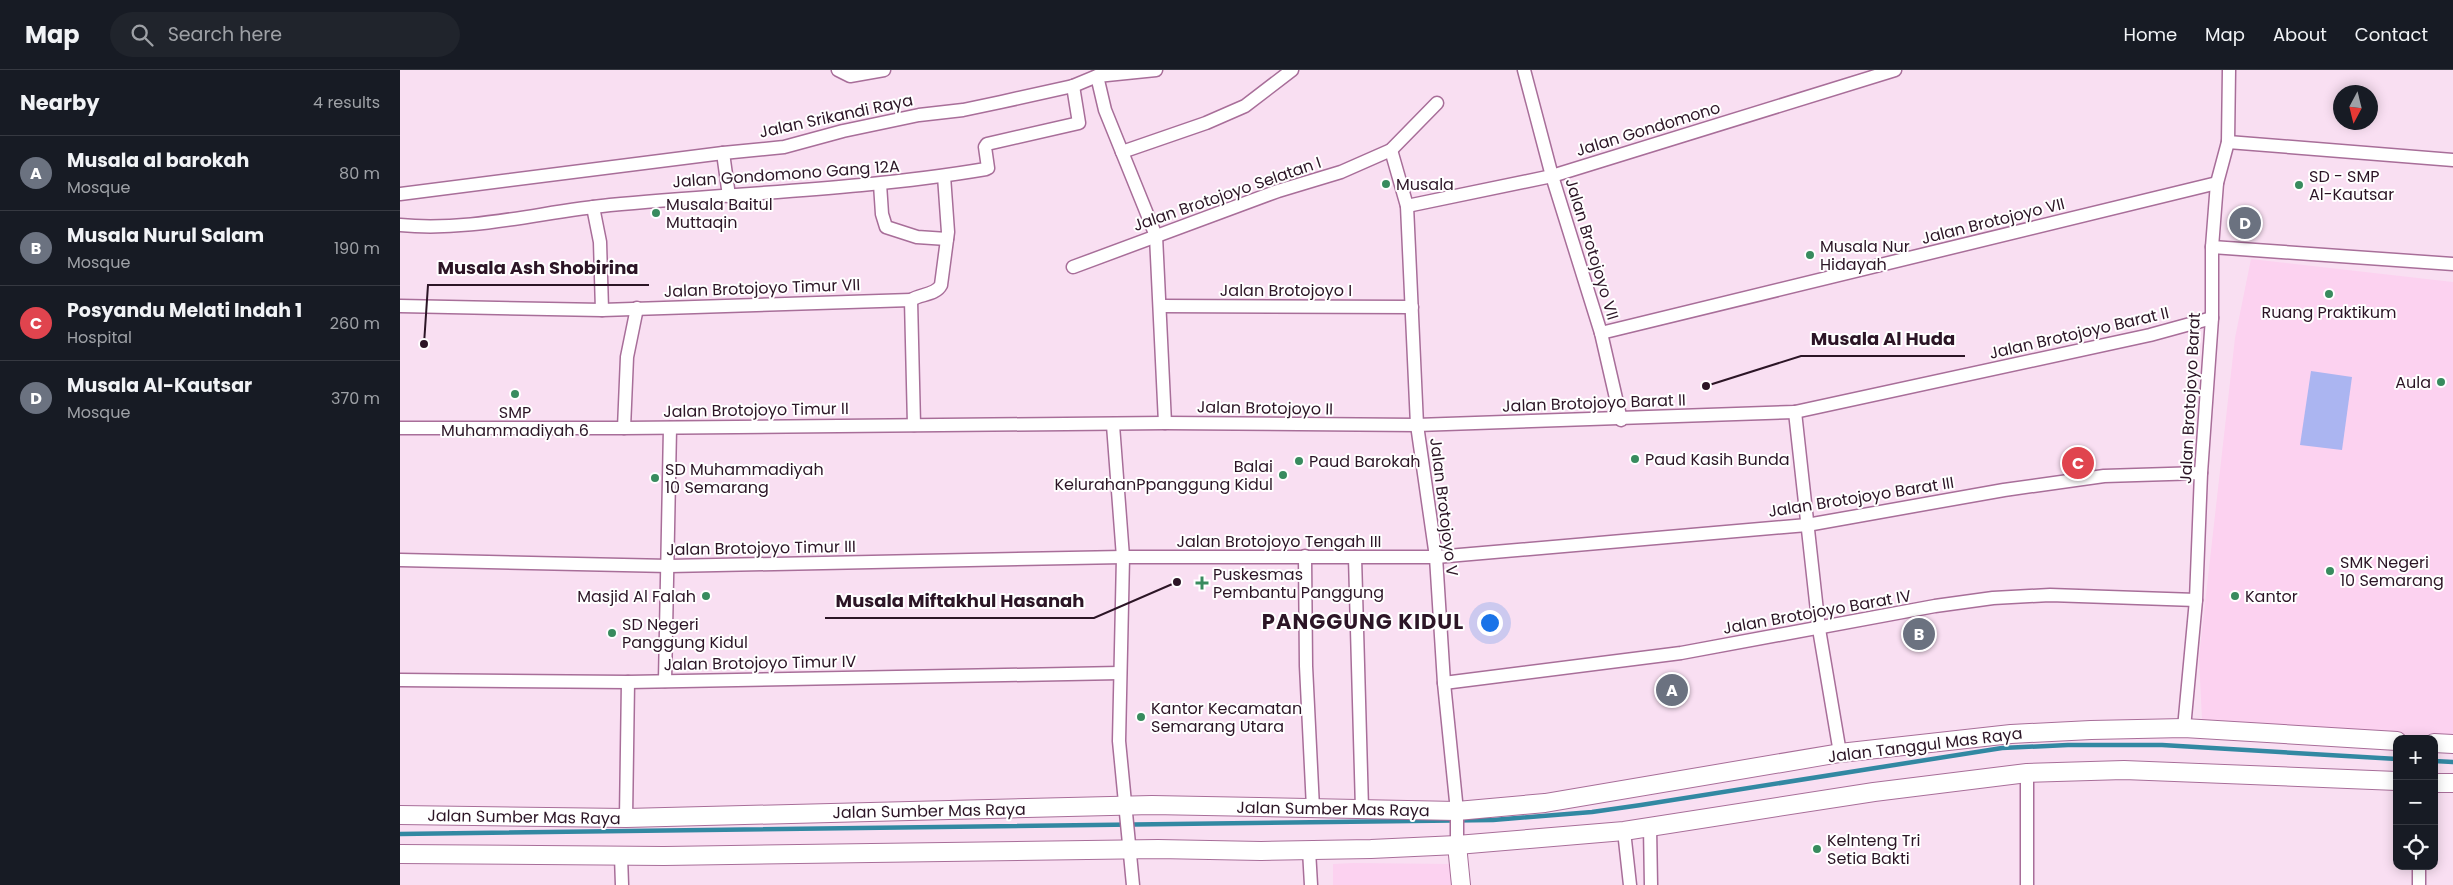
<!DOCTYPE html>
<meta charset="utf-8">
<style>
body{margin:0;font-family:Poppins,sans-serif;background:#20242c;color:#f1f3f6}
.controls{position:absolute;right:15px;bottom:15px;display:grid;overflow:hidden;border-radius:10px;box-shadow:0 2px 12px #0003}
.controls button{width:45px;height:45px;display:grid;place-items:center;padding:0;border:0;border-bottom:1px solid #363941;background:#171b24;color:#f1f3f6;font:25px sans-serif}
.compass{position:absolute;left:1933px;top:15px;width:45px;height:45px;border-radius:50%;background:#171b24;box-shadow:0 2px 12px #0003;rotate:187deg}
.you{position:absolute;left:1089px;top:552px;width:18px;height:18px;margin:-12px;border:4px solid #fff;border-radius:50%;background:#1a73e8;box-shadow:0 0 0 8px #1a73e833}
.badge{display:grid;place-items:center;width:32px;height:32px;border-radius:50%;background:#0b8043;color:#fff;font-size:16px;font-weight:700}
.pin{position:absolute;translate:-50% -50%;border:2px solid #fff;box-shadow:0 1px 5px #0006}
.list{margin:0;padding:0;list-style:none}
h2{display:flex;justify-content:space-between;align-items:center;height:65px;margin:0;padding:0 20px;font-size:21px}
h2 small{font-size:16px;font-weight:400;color:#9ea1a6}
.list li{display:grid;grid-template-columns:32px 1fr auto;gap:15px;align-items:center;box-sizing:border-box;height:75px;padding:0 20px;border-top:1px solid #363941}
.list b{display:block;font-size:19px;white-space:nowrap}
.list p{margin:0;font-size:16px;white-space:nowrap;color:#9ea1a6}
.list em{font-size:16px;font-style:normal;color:#9ea1a6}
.icon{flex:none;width:28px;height:28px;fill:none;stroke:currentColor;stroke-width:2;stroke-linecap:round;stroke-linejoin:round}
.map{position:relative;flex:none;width:2053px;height:815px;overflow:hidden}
header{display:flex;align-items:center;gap:30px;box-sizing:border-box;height:70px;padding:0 25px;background:#171b24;border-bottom:1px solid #363941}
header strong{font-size:24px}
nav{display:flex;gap:28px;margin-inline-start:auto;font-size:18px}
.search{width:350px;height:45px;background:#20242c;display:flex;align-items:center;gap:12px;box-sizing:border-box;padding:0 18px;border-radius:28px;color:#9ea1a6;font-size:19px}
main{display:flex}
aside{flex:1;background:#171b24}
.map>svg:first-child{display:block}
.built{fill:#fcd2f0}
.green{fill:#abb5f1}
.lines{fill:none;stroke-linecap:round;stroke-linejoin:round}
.stream{stroke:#3288a2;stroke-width:4.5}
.street-casing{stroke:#a86e99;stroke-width:15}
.secondary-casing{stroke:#a86e99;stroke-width:20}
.street{stroke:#fff;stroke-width:12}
.secondary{stroke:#fff;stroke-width:18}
.poi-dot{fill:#388b5e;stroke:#fff;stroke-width:2}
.labels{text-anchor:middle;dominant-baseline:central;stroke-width:4;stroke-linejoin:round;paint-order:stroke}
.street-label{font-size:16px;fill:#2c1526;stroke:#fff}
.poi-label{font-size:16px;fill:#2c1526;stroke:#fff;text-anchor:start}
.district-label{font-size:21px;font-weight:bold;letter-spacing:1px;fill:#2c1526;stroke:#fff}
.leader{fill:none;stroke:#2c1526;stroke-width:2}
.callout-dot{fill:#2c1526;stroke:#fff;stroke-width:2}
.callout-label{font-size:18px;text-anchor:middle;font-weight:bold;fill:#2c1526;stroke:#fff;stroke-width:4;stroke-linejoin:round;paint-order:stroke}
</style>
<header>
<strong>Map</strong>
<div class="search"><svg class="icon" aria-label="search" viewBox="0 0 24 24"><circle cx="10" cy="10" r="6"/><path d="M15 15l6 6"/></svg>Search here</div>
<nav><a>Home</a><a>Map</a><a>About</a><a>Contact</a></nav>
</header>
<main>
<aside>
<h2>Nearby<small>4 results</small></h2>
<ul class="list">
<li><span class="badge" style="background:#6b7280">A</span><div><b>Musala al barokah</b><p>Mosque</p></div><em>80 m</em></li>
<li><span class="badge" style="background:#6b7280">B</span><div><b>Musala Nurul Salam</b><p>Mosque</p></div><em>190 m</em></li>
<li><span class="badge" style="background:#e0444e">C</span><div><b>Posyandu Melati Indah 1</b><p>Hospital</p></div><em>260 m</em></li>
<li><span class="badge" style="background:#6b7280">D</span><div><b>Musala Al-Kautsar</b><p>Mosque</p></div><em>370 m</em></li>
</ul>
</aside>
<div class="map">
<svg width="2053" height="815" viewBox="0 0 2053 815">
<rect width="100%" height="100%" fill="#f9dff2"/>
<g class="built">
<polygon points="1851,189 2053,212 2053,668 1802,650 1799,587 1835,268"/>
<polygon points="953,793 1054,794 1055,815 933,815 933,794"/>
</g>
<polygon class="green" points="1911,301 1952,307 1942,380 1900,375"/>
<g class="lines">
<g class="stream">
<polyline points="2034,691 2053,692"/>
<polyline points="0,764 1093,750 1192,742 1241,735 1602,678 1668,675 1762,675 1997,689"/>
</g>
<g class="street-casing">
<g id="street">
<polyline points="438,0 450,6 484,0"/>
<polyline points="1124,0 1152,106 1201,263 1221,350"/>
<polyline points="697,6 705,40 756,166 765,353"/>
<polyline points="1828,72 2053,90"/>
<polyline points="991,80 1007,136 1017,355 1036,487 1044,613 1057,741 1057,775"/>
<polyline points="722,82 806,53 845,36 892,0"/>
<polyline points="323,83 329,126"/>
<polyline points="480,114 482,144 486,157 517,167 547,169"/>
<polyline points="0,124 323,83 384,77 443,61 519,45 563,40 601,32 673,16 697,6 756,0"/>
<polyline points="1007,136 1152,106 1495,0"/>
<polyline points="193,137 200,172 202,240"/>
<path d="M 0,155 C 70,162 140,142 210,135 C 335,123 462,120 586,99 L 588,98 L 585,77 L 587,74 L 679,53 L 673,16"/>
<polyline points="1812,177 2053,194"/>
<polyline points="673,197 878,121 941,102 991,80 1037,33"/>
<path d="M 511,230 C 520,224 536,225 541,215 L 548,162 L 544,106"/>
<polyline points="0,236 202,240 511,230 514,355"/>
<polyline points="761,236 1012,237"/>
<polyline points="1201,263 1817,113"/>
<polyline points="1395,342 1419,559 1440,683"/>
<polyline points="713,355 723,487 719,671 733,815"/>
<polyline points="0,358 224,358 765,353 1017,355 1395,342 1750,265 1812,248"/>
<polyline points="224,358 227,287 237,238"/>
<polyline points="905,486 906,596 913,738"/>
<polyline points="955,487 962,739"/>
<polyline points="0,490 269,496 723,487 1036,487 1407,455 1604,420 1704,406 1801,403"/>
<polyline points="0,610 228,612 720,603"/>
<polyline points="265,611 270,358"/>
<polyline points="1044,613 1281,583 1535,536 1593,528 1650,525 1796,530"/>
<polyline points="1784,658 1796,530 1801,403 1812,248 1812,177 1817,113 1828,72 1829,0"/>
<polyline points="1627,703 1627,815"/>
<polyline points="226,748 228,612"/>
<polyline points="1250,757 1251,815"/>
<polyline points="1224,761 1230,815"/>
<polyline points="909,780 911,815"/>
<polyline points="221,786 222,815"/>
<polyline points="2019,815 2019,796"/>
</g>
</g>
<g class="secondary-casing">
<g id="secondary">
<polyline points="2034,673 2053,674"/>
<polyline points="2034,713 2053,713"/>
<polyline points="0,745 226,748 752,735 1057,741 1145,733 1440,683 1611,664 1691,660 1784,658 1997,671"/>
<polyline points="1057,775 1061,815"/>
<polyline points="0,784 264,786 758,779 861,781 971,779 1057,775 1224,761 1474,722 1627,703 1724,700 1997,711"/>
</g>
</g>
<use href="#street" class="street"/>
<use href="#secondary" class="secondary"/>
</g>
<g class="poi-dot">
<circle cx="986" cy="114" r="5"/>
<circle cx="1899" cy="115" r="5"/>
<circle cx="256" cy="143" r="5"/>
<circle cx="1410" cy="185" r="5"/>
<circle cx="1929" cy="224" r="5"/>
<circle cx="2041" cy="312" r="5"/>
<circle cx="115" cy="324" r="5"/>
<circle cx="1235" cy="389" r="5"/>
<circle cx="899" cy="391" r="5"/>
<circle cx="883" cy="405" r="5"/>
<circle cx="255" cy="408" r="5"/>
<circle cx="1930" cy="501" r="5"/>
<path d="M799.5 505.5h5v5h5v5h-5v5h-5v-5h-5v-5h5z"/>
<circle cx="306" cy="526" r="5"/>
<circle cx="1835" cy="526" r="5"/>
<circle cx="212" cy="563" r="5"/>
<circle cx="741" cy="647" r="5"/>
<circle cx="1417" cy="779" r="5"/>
</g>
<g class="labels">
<g class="street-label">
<text transform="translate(436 46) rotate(-12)">Jalan Srikandi Raya</text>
<text transform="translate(1248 59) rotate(-17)">Jalan Gondomono</text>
<text transform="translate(386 104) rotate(-4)">Jalan Gondomono Gang 12A</text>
<text transform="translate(827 124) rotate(-19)">Jalan Brotojoyo Selatan I</text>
<text transform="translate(1593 151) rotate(-14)">Jalan Brotojoyo VII</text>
<text transform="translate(1192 179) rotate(73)">Jalan Brotojoyo VII</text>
<text transform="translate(362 218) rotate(-2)">Jalan Brotojoyo Timur VII</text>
<text x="886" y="220">Jalan Brotojoyo I</text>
<text transform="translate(1679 263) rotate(-13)">Jalan Brotojoyo Barat II</text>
<text transform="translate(1790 328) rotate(-87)">Jalan Brotojoyo Barat</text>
<text transform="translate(1194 333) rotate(-2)">Jalan Brotojoyo Barat II</text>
<text transform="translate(865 338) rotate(1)">Jalan Brotojoyo II</text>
<text transform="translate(356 340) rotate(-1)">Jalan Brotojoyo Timur II</text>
<text transform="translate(1461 427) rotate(-9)">Jalan Brotojoyo Barat III</text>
<text transform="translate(1044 437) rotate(83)">Jalan Brotojoyo V</text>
<text x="879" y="471">Jalan Brotojoyo Tengah III</text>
<text transform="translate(361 478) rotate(-1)">Jalan Brotojoyo Timur III</text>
<text transform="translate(1417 542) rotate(-10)">Jalan Brotojoyo Barat IV</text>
<text transform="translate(360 593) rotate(-1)">Jalan Brotojoyo Timur IV</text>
<text transform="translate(1525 675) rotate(-7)">Jalan Tanggul Mas Raya</text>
<text transform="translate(933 739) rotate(1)">Jalan Sumber Mas Raya</text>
<text transform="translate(529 741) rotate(-1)">Jalan Sumber Mas Raya</text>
<text transform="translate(124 747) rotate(1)">Jalan Sumber Mas Raya</text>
</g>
<g class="poi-label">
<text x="1909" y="106">SD - SMP<tspan x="1909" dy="18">Al-Kautsar</tspan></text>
<text x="996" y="114">Musala</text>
<text x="266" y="134">Musala Baitul<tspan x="266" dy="18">Muttaqin</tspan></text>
<text x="1420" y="176">Musala Nur<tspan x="1420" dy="18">Hidayah</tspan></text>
<text x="1929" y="242" text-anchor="middle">Ruang Praktikum</text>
<text x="2031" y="312" text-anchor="end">Aula</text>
<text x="115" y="342" text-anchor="middle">SMP<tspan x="115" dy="18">Muhammadiyah 6</tspan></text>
<text x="1245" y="389">Paud Kasih Bunda</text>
<text x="909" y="391">Paud Barokah</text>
<text x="873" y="396" text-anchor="end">Balai<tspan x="873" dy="18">KelurahanPpanggung Kidul</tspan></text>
<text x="265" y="399">SD Muhammadiyah<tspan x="265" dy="18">10 Semarang</tspan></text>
<text x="1940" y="492">SMK Negeri<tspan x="1940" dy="18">10 Semarang</tspan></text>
<text x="813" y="504">Puskesmas<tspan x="813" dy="18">Pembantu Panggung</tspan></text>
<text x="296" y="526" text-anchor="end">Masjid Al Falah</text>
<text x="1845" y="526">Kantor</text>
<text x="222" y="554">SD Negeri<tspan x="222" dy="18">Panggung Kidul</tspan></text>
<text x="751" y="638">Kantor Kecamatan<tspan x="751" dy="18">Semarang Utara</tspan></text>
<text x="1427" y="770">Kelnteng Tri<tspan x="1427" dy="18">Setia Bakti</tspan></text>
</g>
<g class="district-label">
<text x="963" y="551">PANGGUNG KIDUL</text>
</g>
</g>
<path class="leader" d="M24 274L28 215H249M1306 316L1401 286H1565M777 512L694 548H425"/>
<g class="callout-dot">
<circle cx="24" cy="274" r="5"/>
<circle cx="1306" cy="316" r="5"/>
<circle cx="777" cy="512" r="5"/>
</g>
<g class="callout-label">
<text x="138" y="204">Musala Ash Shobirina</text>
<text x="1483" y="275">Musala Al Huda</text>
<text x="560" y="537">Musala Miftakhul Hasanah</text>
</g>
</svg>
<div class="controls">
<button>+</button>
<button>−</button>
<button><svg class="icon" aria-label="locate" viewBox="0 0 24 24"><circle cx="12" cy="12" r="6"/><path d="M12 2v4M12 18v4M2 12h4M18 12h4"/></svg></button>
</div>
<svg class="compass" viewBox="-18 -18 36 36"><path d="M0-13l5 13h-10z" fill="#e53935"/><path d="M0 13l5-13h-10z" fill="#9ea1a6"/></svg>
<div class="you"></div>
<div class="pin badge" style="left:1272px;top:620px;background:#6b7280">A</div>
<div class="pin badge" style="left:1519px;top:564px;background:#6b7280">B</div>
<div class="pin badge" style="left:1678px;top:393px;background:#e0444e">C</div>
<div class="pin badge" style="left:1845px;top:153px;background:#6b7280">D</div>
</div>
</main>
